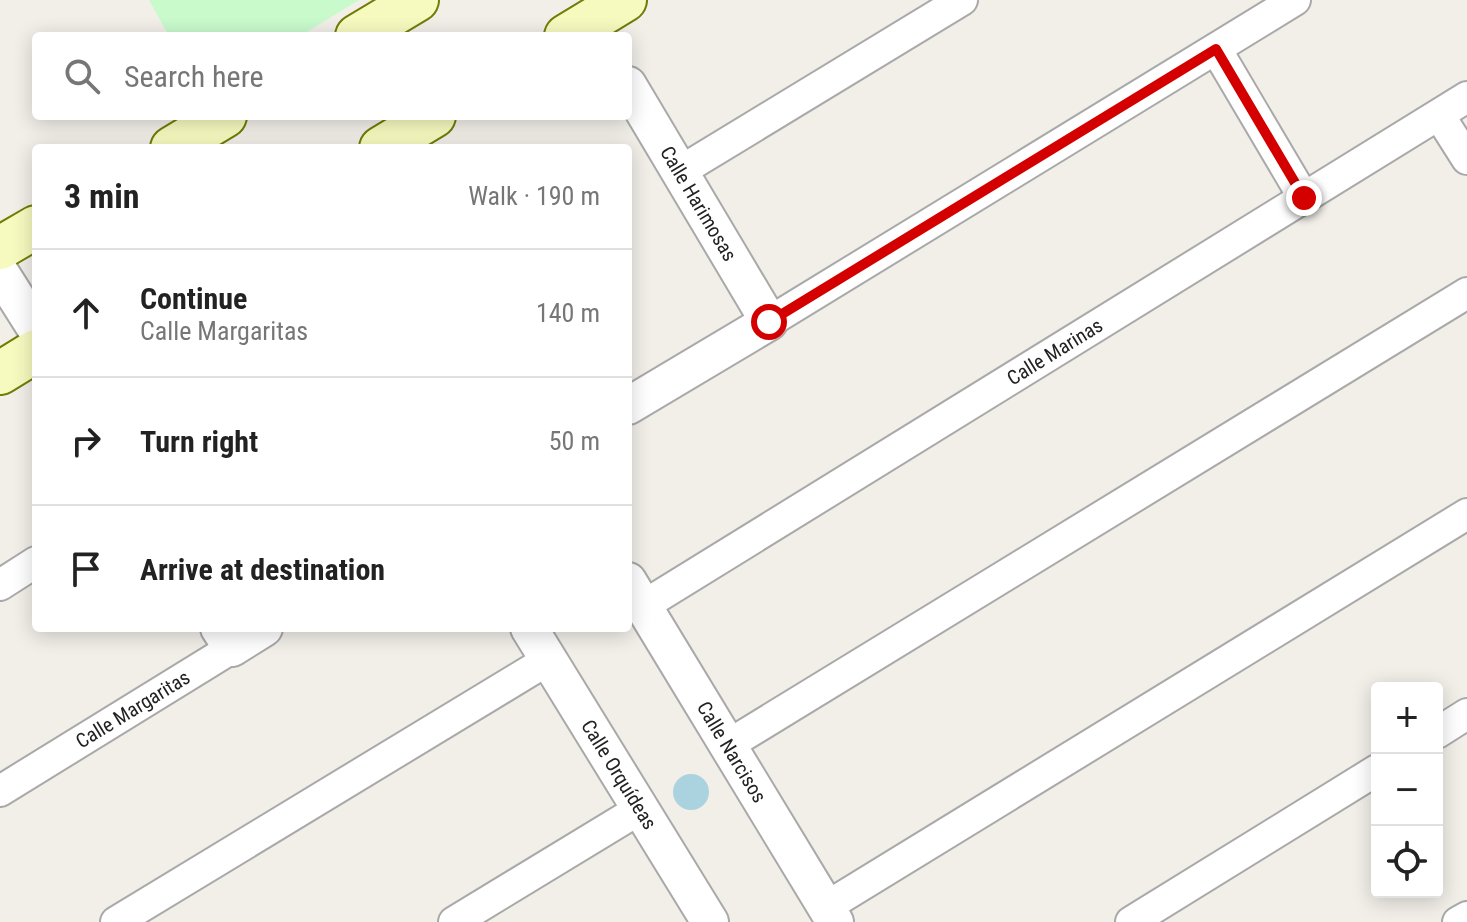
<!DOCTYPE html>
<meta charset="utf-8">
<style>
body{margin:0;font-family:"Roboto Condensed",sans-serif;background:#f2f2f2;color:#222}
.controls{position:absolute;right:24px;bottom:24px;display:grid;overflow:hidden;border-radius:8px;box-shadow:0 4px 20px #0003}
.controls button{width:72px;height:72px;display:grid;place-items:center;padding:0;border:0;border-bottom:2px solid #e0e0e0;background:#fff;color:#222;font:40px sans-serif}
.stop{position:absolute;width:24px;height:24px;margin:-18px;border:6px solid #d40000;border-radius:50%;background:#fff}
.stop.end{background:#d40000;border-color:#fff;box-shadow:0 2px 8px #0008}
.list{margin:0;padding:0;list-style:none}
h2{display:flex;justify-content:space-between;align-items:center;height:104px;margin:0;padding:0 32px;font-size:34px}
h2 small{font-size:26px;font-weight:400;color:#767676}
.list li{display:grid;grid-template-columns:52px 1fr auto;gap:24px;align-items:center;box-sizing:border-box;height:128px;padding:0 32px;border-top:2px solid #e0e0e0}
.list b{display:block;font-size:30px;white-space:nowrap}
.list p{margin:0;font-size:26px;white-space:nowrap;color:#767676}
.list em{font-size:26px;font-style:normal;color:#767676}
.icon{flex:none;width:44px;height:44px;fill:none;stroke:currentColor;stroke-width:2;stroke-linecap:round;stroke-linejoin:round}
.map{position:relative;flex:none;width:1467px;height:922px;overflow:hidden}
.search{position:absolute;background:#fff;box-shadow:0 4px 20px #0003;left:32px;top:32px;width:600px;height:88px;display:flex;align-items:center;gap:20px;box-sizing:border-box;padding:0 28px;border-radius:8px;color:#767676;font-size:30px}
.panel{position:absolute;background:#fff;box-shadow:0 4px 20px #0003;left:32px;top:144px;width:600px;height:488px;border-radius:8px}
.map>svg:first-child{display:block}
.park{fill:#c8facc}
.water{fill:#aad3df}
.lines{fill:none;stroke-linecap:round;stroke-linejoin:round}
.minor-casing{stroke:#a9a9a9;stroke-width:34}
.tertiary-casing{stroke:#a9a9a9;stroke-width:40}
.secondary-casing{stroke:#707d05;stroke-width:46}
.minor{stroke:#fff;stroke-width:30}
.tertiary{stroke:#fff;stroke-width:36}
.secondary{stroke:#f7fabf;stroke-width:42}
.route{stroke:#d40000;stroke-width:10}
.labels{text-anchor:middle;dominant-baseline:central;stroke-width:6;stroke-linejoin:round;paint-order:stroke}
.street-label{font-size:20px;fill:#222;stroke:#fff}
</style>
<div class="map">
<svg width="1467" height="922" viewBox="0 0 1467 922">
<rect width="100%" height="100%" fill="#f2efe9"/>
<polygon class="park" points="149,0 359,0 300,36 169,36"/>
<circle class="water" cx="691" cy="792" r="18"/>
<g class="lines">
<g class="minor-casing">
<g id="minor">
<polyline points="1216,49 1304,198"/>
<polyline points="1439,115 1467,159"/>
<polyline points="679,172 962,0"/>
<polyline points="769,322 1295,0"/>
<polyline points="0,585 36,562"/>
<path id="s1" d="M 643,606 L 1467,97"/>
<polyline points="1437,733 1467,714"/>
<polyline points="728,745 1467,293"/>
<path id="s2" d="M 0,791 L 232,648"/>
<polyline points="826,907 1467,514"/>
<polyline points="116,922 548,660"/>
<polyline points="454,922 640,809"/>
<polyline points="1131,922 1377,770"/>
<polyline points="1458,922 1467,917"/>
</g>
</g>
<g class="tertiary-casing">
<g id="tertiary">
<path id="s3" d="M 628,85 L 769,322 L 628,406"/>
<polyline points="0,272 36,329"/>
<path id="s4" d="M 628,581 L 835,922"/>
<polyline points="219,628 232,648 264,628"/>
<path id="s5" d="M 529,628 L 710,922"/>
</g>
</g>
<g class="secondary-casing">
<g id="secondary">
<polyline points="357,36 417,0"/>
<polyline points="566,36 625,0"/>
<polyline points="172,148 225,116"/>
<polyline points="381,148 434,116"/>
<polyline points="0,248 36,227"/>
<polyline points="0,373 36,351"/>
</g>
</g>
<use href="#minor" class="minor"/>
<use href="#tertiary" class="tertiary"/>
<use href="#secondary" class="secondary"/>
</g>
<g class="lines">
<polyline class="route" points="769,322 1216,49 1304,198"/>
</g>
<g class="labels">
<g class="street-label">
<text stroke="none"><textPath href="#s3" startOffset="138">Calle Harimosas</textPath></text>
<text stroke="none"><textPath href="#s1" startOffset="484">Calle Marinas</textPath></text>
<text stroke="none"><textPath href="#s2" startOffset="156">Calle Margaritas</textPath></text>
<text stroke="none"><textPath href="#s4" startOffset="200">Calle Narcisos</textPath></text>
<text stroke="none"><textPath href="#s5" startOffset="172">Calle Orquídeas</textPath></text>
</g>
</g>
</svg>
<div class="controls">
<button>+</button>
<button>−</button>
<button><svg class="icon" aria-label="locate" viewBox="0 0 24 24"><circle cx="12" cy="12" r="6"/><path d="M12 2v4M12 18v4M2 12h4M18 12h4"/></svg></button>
</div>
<div class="stop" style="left:769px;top:322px"></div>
<div class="stop end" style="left:1304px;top:198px"></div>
<div class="search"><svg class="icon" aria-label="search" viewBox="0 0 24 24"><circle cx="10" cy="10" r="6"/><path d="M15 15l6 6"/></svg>Search here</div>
<section class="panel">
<h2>3 min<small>Walk · 190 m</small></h2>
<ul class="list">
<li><svg class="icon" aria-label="ahead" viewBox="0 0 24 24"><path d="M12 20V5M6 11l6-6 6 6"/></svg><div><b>Continue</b><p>Calle Margaritas</p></div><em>140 m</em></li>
<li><svg class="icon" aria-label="right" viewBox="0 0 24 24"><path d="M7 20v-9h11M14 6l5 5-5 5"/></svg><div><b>Turn right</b></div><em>50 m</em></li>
<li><svg class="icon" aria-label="arrive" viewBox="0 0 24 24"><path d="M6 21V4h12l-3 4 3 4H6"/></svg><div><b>Arrive at destination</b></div></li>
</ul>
</section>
</div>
